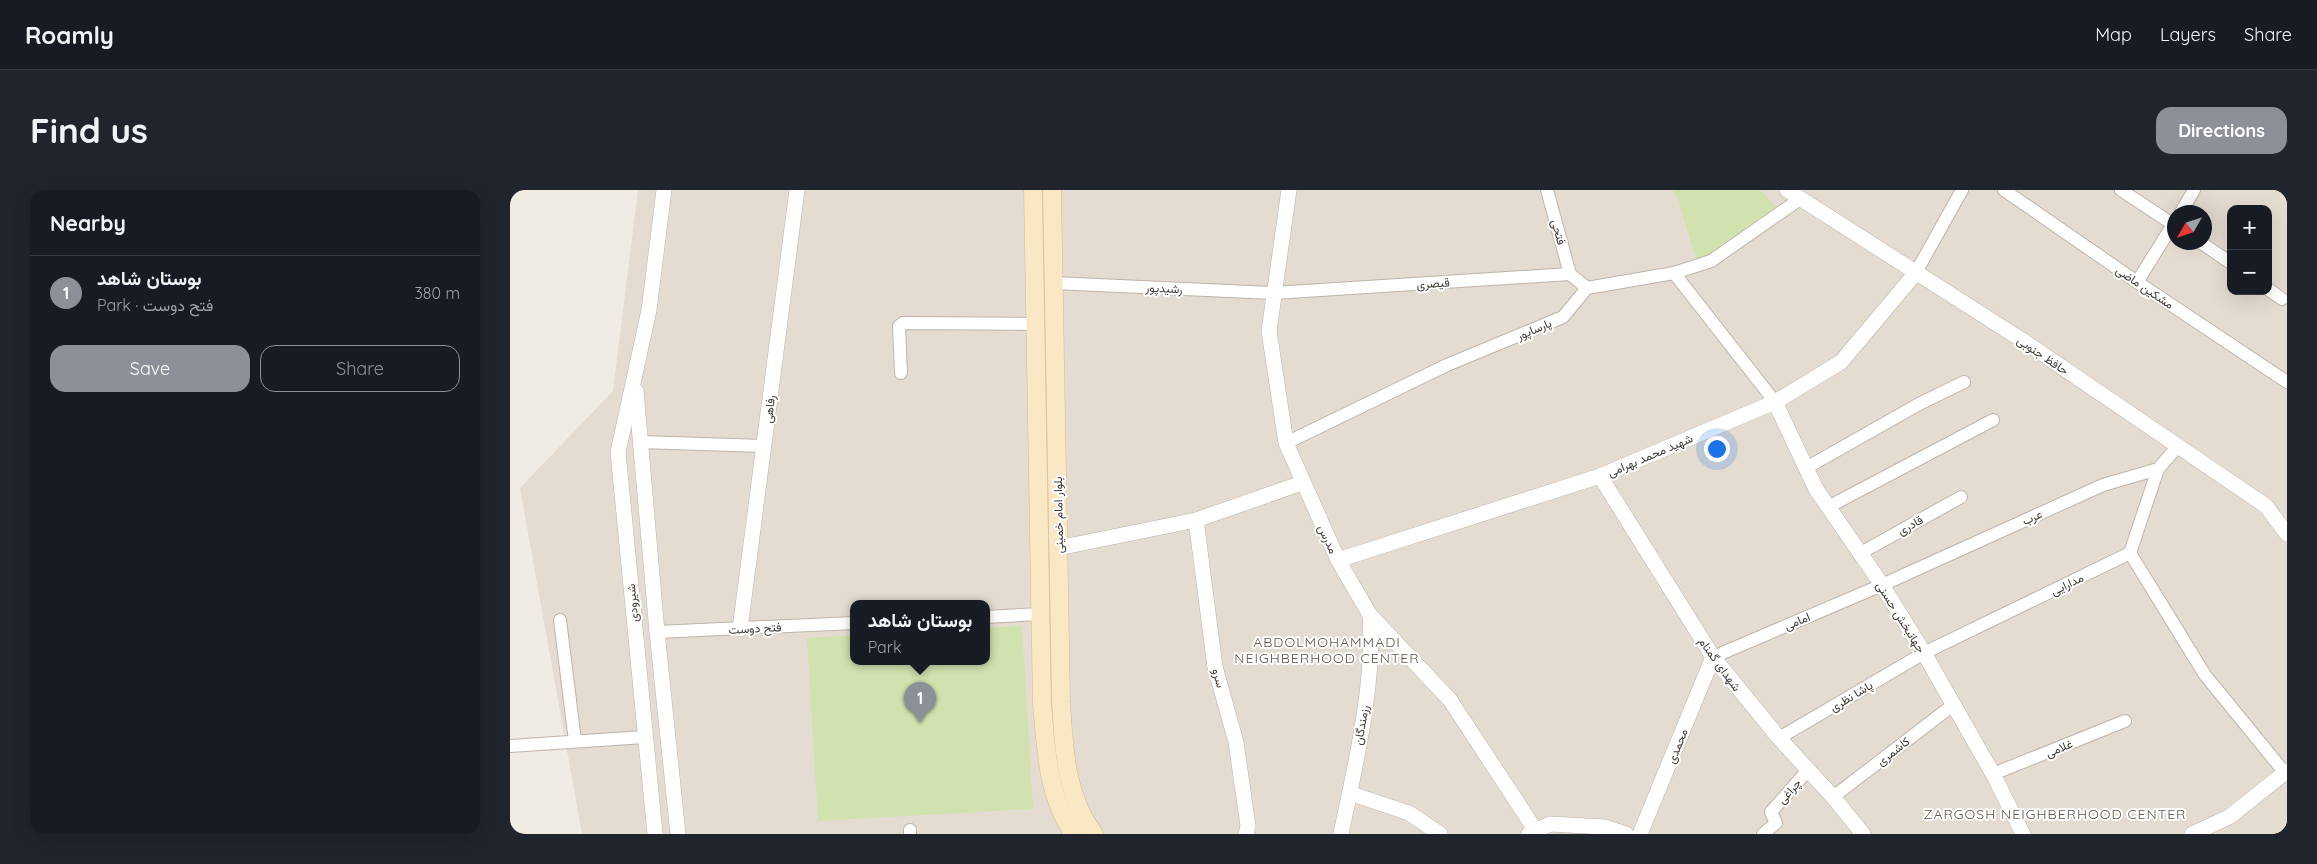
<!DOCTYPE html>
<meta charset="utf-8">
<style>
body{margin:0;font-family:Quicksand,Vazirmatn,sans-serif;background:#20242c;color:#f1f3f6}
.controls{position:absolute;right:15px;top:15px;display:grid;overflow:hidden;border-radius:10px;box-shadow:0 5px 20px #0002}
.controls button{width:45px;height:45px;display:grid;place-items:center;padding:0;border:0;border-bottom:1px solid #363941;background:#171b24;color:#f1f3f6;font:25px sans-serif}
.compass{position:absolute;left:1657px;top:15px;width:45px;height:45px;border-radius:50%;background:#171b24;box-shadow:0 5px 20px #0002;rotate:231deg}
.you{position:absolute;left:1206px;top:258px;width:18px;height:18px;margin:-12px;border:4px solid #fff;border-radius:50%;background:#1a73e8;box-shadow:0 0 0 8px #1a73e833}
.badge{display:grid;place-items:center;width:32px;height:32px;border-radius:50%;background:#8c9099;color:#fff;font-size:16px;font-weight:700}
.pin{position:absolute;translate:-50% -41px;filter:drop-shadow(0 1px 2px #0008)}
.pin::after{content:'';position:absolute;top:26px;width:18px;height:15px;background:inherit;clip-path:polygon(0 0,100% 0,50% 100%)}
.popup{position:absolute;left:340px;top:410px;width:140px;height:65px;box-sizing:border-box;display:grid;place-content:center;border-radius:10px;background:#171b24;filter:drop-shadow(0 1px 4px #0005);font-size:16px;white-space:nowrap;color:#9ea1a6}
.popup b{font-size:19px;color:#f1f3f6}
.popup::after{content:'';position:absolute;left:50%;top:100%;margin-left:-10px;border:10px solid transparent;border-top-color:#171b24}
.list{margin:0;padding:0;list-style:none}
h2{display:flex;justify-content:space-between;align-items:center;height:65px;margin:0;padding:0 20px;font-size:21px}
h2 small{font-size:16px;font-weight:400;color:#9ea1a6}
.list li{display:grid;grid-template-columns:32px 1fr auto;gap:15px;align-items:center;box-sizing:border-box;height:75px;padding:0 20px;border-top:1px solid #363941}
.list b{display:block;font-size:19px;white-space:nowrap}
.list p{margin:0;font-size:16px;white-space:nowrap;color:#9ea1a6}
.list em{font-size:16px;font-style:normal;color:#9ea1a6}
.actions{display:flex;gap:10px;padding:15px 20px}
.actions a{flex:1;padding:11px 0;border:1px solid #8c9099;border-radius:15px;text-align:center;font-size:18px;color:#8c9099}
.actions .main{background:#8c9099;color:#fff}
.map{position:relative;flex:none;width:1777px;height:644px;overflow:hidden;border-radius:15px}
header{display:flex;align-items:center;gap:30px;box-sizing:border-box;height:70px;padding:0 25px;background:#171b24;border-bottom:1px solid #363941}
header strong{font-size:24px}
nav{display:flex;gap:28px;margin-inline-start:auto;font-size:18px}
.intro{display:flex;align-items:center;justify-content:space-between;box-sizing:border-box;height:120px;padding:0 30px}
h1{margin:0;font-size:35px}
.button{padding:12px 22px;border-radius:15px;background:#8c9099;color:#fff;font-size:18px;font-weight:700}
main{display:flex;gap:30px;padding:0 30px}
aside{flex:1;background:#171b24;border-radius:15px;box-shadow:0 5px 20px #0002}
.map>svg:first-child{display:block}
.residential{fill:#e4dcd1;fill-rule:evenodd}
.green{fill:#d1e2ae}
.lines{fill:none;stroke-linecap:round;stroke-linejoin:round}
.minor-casing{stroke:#beb4a9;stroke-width:14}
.tertiary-casing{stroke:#beb4a9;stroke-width:16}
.secondary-casing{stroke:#d1bb98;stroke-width:19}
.minor{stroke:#fff;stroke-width:12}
.tertiary{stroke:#fff;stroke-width:15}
.secondary{stroke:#fae7c3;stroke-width:18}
.labels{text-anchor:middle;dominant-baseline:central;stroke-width:4;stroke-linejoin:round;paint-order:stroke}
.street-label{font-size:12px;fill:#413b34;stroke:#fff}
.neighbourhood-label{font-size:14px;letter-spacing:1px;fill:#64574c;stroke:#fff}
</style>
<header>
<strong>Roamly</strong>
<nav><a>Map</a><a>Layers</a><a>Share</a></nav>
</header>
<div class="intro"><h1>Find us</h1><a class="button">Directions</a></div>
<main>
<aside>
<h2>Nearby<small></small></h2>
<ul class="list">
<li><span class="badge">1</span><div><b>بوستان شاهد</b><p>Park · فتح دوست</p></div><em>380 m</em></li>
</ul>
<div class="actions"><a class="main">Save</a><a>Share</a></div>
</aside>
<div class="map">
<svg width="1777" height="644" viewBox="0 0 1777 644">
<rect width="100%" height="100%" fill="#f0ebe3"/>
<path class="residential" d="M 128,0 L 1777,0 L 1777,644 L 72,644 L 10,298 L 103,201 ZM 1721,19 L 1758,19 L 1758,101 L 1721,101 ZM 1664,22 L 1694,22 L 1694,52 L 1664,52 ZM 344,414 L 476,414 L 476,472 L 344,472 Z"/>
<g class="green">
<polygon points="1163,0 1250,0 1275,26 1187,73 1168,9"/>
<polygon points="512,436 523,619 308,631 297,448 344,445 344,472 476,472 476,438"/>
</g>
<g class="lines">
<g class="minor-casing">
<g id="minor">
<polyline points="1037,0 1060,84"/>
<polyline points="1494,0 1627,92 1777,192"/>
<polyline points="1611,0 1664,35"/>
<polyline points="1671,22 1684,0"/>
<polyline points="1690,52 1721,73"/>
<polyline points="1164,83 1265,212"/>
<polyline points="1405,84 1452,0"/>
<polyline points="1627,92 1664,33"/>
<polyline points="544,93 764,103 1060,84 1077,98"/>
<polyline points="1758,99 1772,109"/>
<polyline points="391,183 389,136 393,133 525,134"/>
<polyline points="130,252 254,256"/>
<polyline points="776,253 937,175 1053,127 1077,98 1164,83 1201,71 1290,9"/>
<polyline points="1296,278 1409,214 1454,192"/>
<polyline points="1318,317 1483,230"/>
<polyline points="1620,363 1695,485 1775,583"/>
<polyline points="1349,364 1451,307"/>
<polyline points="476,427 530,424"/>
<polyline points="50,430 65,551"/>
<polyline points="147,442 344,433"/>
<polyline points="1203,467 1372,395 1593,295 1648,279 1668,256"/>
<polyline points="1269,548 1414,463 1620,363 1648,279"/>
<polyline points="0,556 134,547"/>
<polyline points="1483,584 1615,531"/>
<polyline points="1323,607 1443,515"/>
<polyline points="400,644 400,640"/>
<polyline points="1253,644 1266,633 1261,622 1298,580"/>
</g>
</g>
<g class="tertiary-casing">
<g id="tertiary">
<polyline points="779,0 759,141 776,253 828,370 860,425 940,510 1026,641"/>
<polyline points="1277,0 1512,150 1756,316 1777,344"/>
<polyline points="126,201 147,442 168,644"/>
<polyline points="1265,212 1306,299 1372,395 1414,463 1483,584 1513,644"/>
<polyline points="1090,286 1203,467 1269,548 1323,607 1353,644"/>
<polyline points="686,330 705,477 726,552 738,636 736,644"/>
<polyline points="548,358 686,330 792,293"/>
<polyline points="828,370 1090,286 1265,212 1331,172 1405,84"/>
<polyline points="230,439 287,0"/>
<polyline points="839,603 899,623 930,644"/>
<polyline points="145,644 108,262 139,120 154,0"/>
<path d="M 831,644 C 845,576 865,494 860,425"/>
<polyline points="1019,644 1040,634 1095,637 1116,644"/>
<polyline points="1130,644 1203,467"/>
<polyline points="1682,644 1719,627 1777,581"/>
</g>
</g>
<g class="secondary-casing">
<g id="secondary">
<path d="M 523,0 L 532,513 C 536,558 537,606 564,644"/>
<path d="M 542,0 L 551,512 C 554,559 555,605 584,644"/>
</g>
</g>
<use href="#minor" class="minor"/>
<use href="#tertiary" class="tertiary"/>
<use href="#secondary" class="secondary"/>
</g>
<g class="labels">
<g class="street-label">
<text transform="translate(1049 42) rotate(75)">فتحی</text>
<text transform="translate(923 93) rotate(-4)">قیصری</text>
<text transform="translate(1635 97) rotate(34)">مشکین ماضی</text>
<text transform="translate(654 98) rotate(3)">رشیدپور</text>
<text transform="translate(1024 139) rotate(-23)">پارساپور</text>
<text transform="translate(1533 165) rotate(34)">حافظ جنوبی</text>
<text transform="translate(259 219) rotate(-83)">رفاهی</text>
<text transform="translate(1140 265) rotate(-23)">شهید محمد بهرامی</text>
<text transform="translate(548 325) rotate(-91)">بلوار امام خمینی</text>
<text transform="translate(1522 327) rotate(-24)">عرب</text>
<text transform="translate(1400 335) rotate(-29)">قادری</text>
<text transform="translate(818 349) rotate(65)">مدرس</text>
<text transform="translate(1557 394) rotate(-26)">مدارایی</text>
<text transform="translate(122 413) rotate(-95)">شیرودی</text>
<text transform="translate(1391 427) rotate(58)">جهانبخش حسنی</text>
<text transform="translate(1287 431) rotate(-23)">امامی</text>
<text transform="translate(245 438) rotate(-3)">فتح دوست</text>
<text transform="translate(1210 474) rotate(54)">شهدای گمنام</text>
<text transform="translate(709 488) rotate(76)">سرو</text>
<text transform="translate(1341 506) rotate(-31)">پاشا نظری</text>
<text transform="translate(851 535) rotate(-80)">رزمندگان</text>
<text transform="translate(1167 556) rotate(-68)">محمدی</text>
<text transform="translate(1549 558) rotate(-22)">غلامی</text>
<text transform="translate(1383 561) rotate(-38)">کاشمری</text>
<text transform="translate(1279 601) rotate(-48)">چراغی</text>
</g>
<g class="neighbourhood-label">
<text x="817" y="452">ABDOLMOHAMMADI<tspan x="817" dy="16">NEIGHBERHOOD CENTER</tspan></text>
<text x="1545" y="624">ZARGOSH NEIGHBERHOOD CENTER</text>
</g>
</g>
</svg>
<div class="controls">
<button>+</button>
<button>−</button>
</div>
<svg class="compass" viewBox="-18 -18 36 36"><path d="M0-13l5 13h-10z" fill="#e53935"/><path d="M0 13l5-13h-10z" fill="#9ea1a6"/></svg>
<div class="you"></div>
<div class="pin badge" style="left:410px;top:533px">1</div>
<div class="popup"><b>بوستان شاهد</b>Park</div>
</div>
</main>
